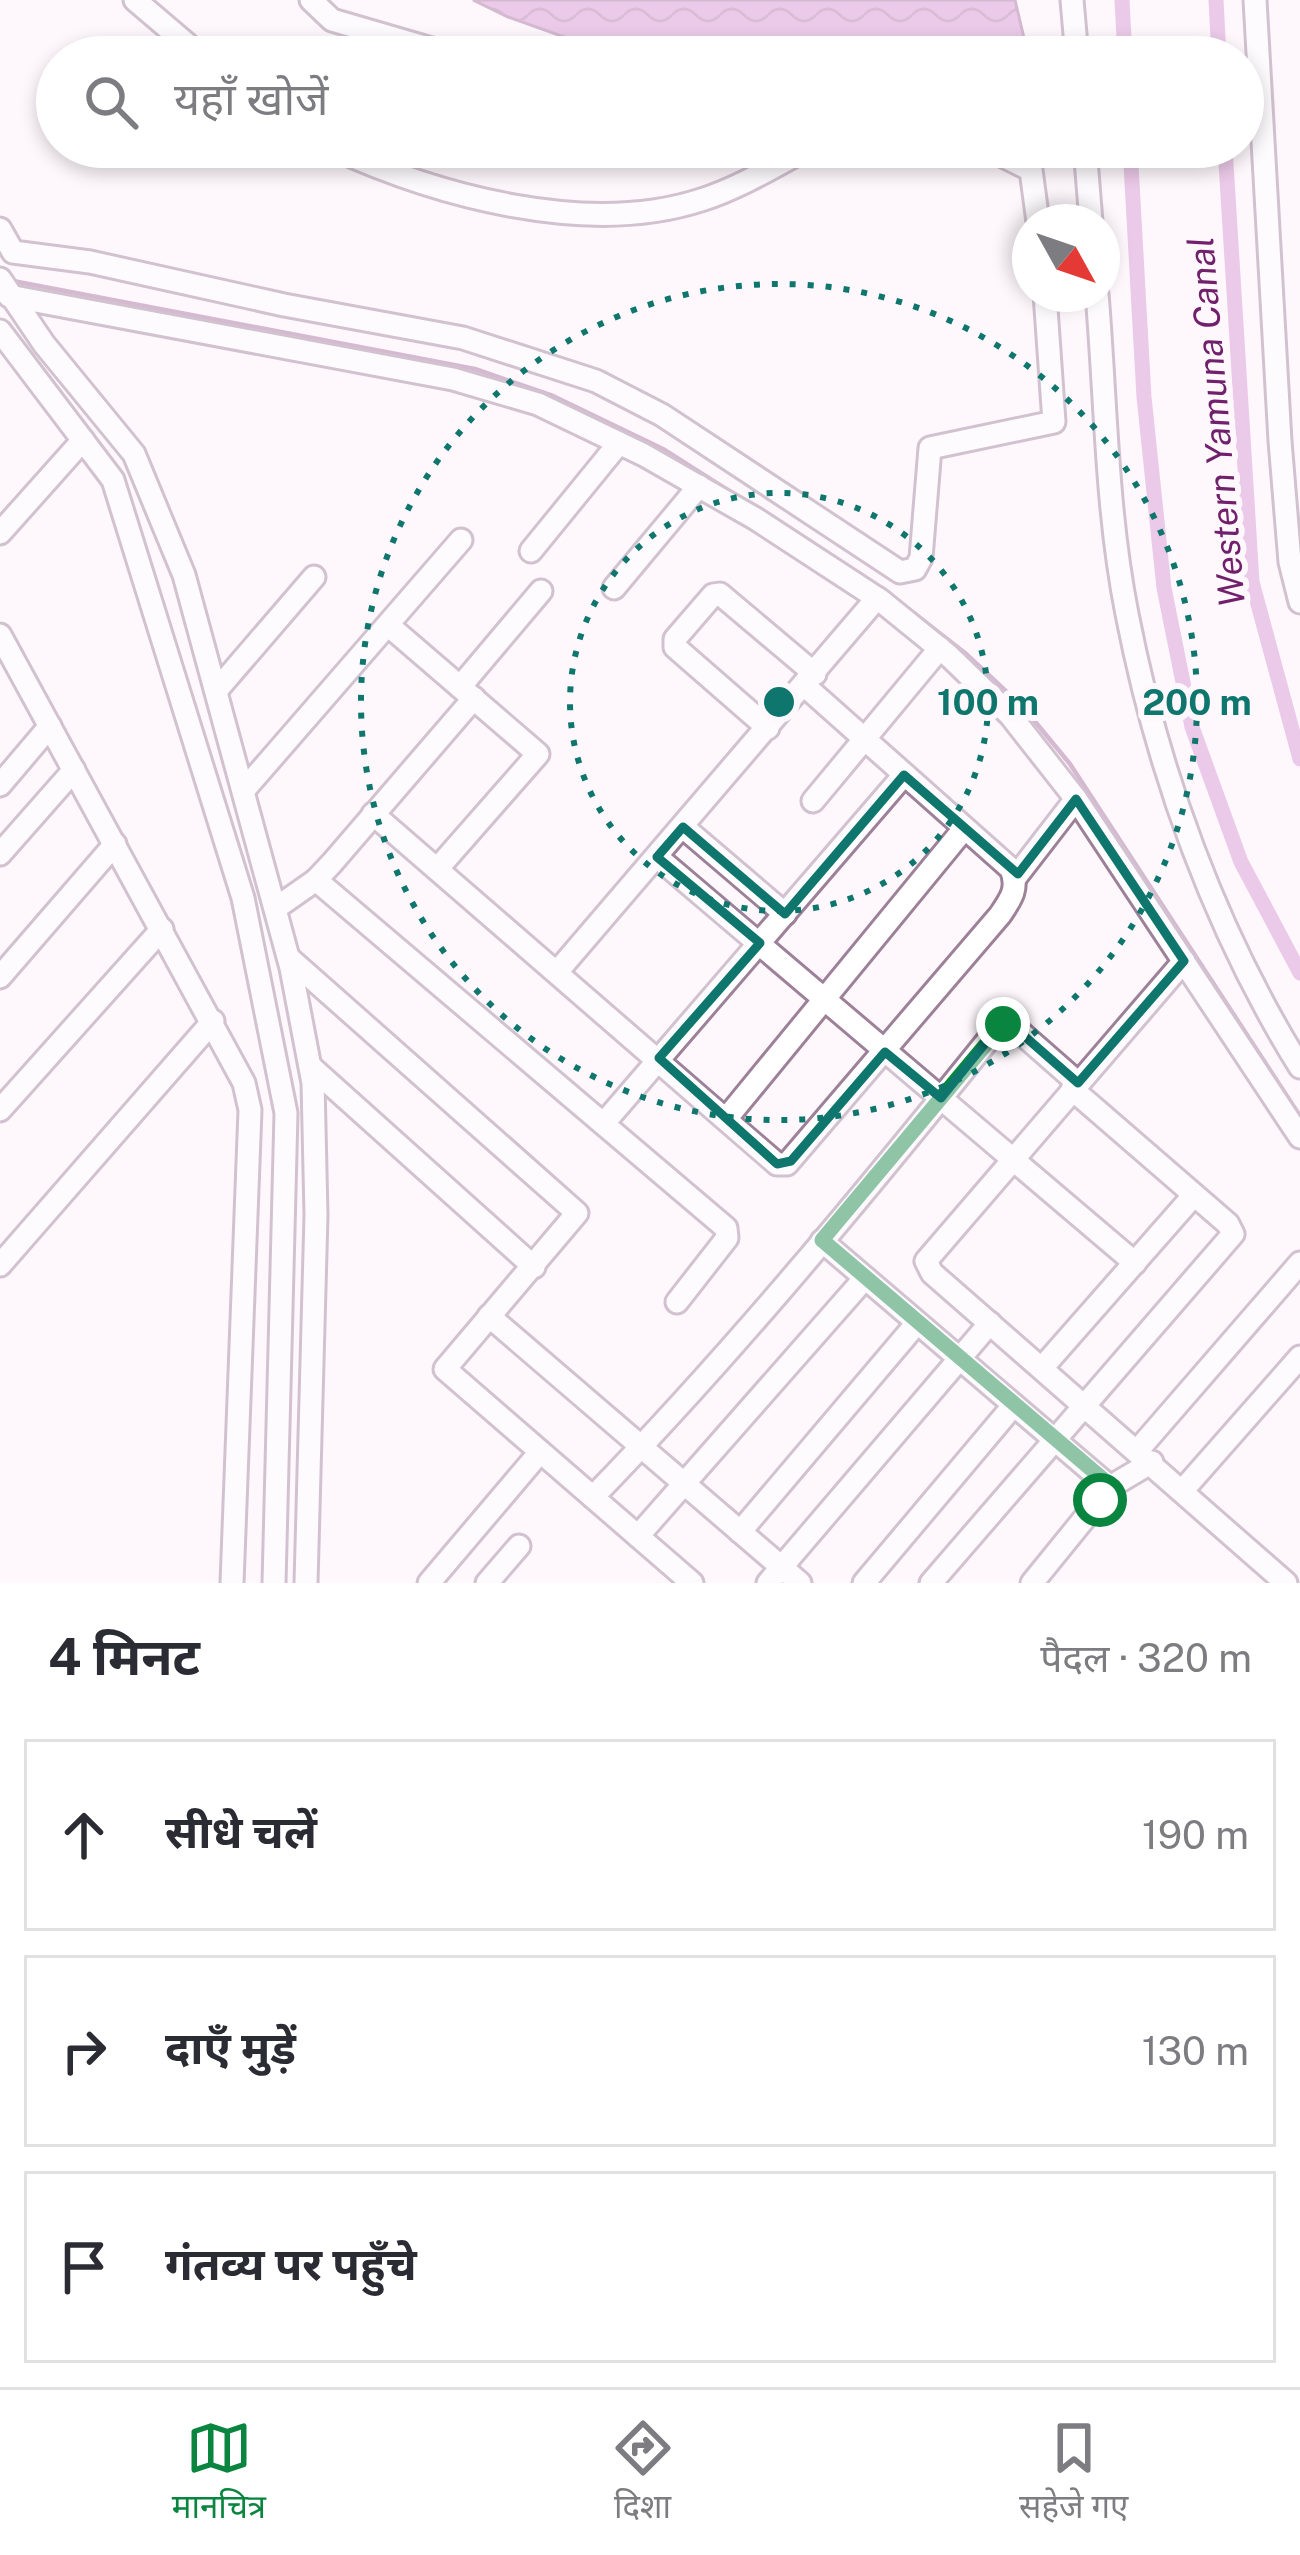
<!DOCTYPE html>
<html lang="hi">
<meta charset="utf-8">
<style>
body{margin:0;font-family:"Public Sans","Noto Sans Devanagari",sans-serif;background:#f7f7f7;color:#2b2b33}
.compass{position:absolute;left:1012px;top:204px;width:108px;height:108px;border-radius:50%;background:#fff;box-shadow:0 6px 18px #0003;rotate:130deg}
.stop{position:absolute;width:36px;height:36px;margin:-27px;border:9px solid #0a853f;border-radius:50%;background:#fff}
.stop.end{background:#0a853f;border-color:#fff;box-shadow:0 3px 12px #0008}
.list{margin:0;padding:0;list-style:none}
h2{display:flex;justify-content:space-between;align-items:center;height:156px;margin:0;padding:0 48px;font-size:51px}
h2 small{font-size:39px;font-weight:400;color:#7c7c81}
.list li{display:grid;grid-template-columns:78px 1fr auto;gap:36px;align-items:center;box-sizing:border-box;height:192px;margin:0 24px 24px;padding:0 24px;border:3px solid #e1e1e2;border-radius:0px}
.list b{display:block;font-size:45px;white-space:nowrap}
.list em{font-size:39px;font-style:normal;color:#7c7c81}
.icon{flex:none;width:66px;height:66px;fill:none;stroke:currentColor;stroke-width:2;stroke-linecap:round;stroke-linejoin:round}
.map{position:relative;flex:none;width:1300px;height:1583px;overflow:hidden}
.search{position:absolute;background:#fff;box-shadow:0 6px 18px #0003;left:36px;right:36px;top:36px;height:132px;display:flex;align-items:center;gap:30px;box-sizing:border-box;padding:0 42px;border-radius:66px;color:#7c7c81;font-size:45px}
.sheet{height:804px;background:#fff}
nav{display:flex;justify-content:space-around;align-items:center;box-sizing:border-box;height:168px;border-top:3px solid #e1e1e2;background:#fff;font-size:33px;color:#7c7c81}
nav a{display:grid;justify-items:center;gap:6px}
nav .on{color:#0a853f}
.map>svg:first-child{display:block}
.water{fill:url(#water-waves);stroke:#a26e9c;stroke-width:3}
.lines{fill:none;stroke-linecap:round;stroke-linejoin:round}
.stream{stroke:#a26e9c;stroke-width:4.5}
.canal{stroke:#d691ce;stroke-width:15}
.minor-casing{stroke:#9d8199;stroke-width:27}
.minor{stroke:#fff;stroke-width:21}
.route{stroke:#0a853f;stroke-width:15}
.marked{fill:none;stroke:#0f766e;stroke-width:9;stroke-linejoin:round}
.ring{fill:none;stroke:#0f766e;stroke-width:6;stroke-dasharray:6 12}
.labels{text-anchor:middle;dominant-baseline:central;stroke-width:12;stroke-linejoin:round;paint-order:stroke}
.water-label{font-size:36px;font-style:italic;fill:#71216c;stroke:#fef8fd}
.centre{fill:#0f766e;stroke:#fef8fd;stroke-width:6}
.ring-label{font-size:36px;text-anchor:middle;font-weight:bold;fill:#0f766e;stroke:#fef8fd;stroke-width:12;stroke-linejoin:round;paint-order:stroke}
</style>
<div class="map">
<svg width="1300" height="1583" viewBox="0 0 1300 1583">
<defs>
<pattern id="water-waves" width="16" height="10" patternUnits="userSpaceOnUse" patternTransform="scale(3)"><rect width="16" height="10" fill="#d691ce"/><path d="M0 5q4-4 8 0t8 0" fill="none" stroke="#ae76a7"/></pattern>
</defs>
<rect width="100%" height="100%" fill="#fef8fd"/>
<polygon class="water" points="473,0 1015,0 1028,55 788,57 776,50 766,57 620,57 508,17"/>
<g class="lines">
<g class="stream">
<polyline points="13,281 475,369 553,396 663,449 833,557"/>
<polyline points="892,596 965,653 1023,707 1070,764 1300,1116"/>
</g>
<g class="canal">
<polyline points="1122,0 1125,57"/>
<polyline points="1216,0 1219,57"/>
<polyline points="1130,147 1144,397 1164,588 1192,727 1241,862 1300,973"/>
<polyline points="1225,147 1252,582 1300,759"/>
</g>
<g class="minor-casing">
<g id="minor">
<polyline points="135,0 202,57"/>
<polyline points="311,0 332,20 459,57"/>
<polyline points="1072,0 1077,57"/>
<polyline points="1255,0 1280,441 1290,562 1300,602"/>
<path d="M 331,147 C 437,196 587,237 701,200 C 739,188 775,166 810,147"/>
<polyline points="985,147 1031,170 1038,222"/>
<polyline points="1085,147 1091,222"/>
<polyline points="0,229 13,252 90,262 284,305 463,338 596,381 662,415 900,572 915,569 921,558 930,448 1054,422 1045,294"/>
<polyline points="0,279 44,344 134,454 184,575 291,968 313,1083 316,1215 306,1583"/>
<path d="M 1097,294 C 1106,400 1106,509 1127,614 C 1158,773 1215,930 1300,1067"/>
<polyline points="9,296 453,379 538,404 644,455 756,519 880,600 949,656 1010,715 1076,799 1300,1137"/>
<polyline points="0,331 113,480 243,898 286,1113 274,1583"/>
<polyline points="0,533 83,440"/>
<polyline points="531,551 619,443"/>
<polyline points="614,588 699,486"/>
<polyline points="388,625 538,754 438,868"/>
<polyline points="0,635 244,1083 250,1110 232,1583"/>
<polyline points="460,687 541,591"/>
<polyline points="216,691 314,577"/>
<polyline points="768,728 675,647 675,639 713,595 720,594 815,674"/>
<polyline points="0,785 50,726"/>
<polyline points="244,790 461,540"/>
<polyline points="813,801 940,648"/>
<path d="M 373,814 L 777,1164 L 787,1164 L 1000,915 C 1011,899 1019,888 1011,869 L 805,686"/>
<polyline points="683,827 785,914"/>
<polyline points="0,854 74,770"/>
<polyline points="657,857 1135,1263"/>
<polyline points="1015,878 1076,799"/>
<polyline points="316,880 726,1228 727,1238 677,1302"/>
<polyline points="276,908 316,880 332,863 474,698"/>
<polyline points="289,958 577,1213 445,1369 692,1583"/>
<polyline points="1184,961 926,1261 932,1273 1286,1583"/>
<polyline points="557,972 877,598"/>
<polyline points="0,977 115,844"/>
<polyline points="310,1066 534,1267"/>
<polyline points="0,1110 162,929"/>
<polyline points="726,1119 963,830"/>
<polyline points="604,1123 904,775"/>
<polyline points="822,1241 1110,1487"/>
<polyline points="0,1265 213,1021"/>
<polyline points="489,1316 800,1583"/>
<polyline points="1042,1368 1194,1195"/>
<polyline points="1138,1450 1300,1263"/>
<polyline points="1183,1490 1300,1357"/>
<path d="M 593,1497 C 736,1350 868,1189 997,1029 L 1003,1024 L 1013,1026 L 1078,1083"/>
<polyline points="740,1532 917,1323"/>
<polyline points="638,1536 865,1278"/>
<polyline points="429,1583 540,1452"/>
<polyline points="487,1583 519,1546"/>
<polyline points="768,1583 990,1323"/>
<polyline points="864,1583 1013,1406"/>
<polyline points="931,1583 1233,1234 1228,1224 1072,1089"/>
<polyline points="1032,1583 1110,1487 1152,1462"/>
</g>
</g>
<use href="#minor" class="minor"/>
</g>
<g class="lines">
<polyline class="route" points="1003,1024 822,1240 1111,1486 1100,1500"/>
</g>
<path d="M0 0H1300V1583H0ZM 904,775 L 1018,874 L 1076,799 L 1184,961 L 1078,1083 L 1005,1019 L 941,1098 L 885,1052 L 791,1161 L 777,1164 L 659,1058 L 760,943 L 657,857 L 683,827 L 785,914 Z" fill="#fef8fd" fill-opacity=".55" fill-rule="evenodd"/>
<path class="marked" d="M 904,775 L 1018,874 L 1076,799 L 1184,961 L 1078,1083 L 1005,1019 L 941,1098 L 885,1052 L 791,1161 L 777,1164 L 659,1058 L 760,943 L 657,857 L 683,827 L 785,914 Z"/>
<g class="ring">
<circle cx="779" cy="702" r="209"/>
<circle cx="779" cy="702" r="418"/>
</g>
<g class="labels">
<g class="water-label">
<text transform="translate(1216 422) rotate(-95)">Western Yamuna Canal</text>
</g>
</g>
<circle cx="779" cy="702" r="18" class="centre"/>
<g class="ring-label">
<text x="988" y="715">100 m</text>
<text x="1197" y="715">200 m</text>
</g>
</svg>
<svg class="compass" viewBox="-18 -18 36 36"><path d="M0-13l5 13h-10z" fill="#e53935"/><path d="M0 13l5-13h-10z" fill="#7c7c81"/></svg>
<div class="stop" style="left:1100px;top:1500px"></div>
<div class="stop end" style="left:1003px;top:1024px"></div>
<div class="search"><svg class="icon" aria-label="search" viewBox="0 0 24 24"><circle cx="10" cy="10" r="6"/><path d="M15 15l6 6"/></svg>यहाँ खोजें</div>
</div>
<section class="sheet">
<h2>4 मिनट<small>पैदल · 320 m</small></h2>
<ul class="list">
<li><svg class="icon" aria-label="ahead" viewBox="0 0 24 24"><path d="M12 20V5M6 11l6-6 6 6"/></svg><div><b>सीधे चलें</b></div><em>190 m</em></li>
<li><svg class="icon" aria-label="right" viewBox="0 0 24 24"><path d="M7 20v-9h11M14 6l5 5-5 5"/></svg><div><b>दाएँ मुड़ें</b></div><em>130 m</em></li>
<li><svg class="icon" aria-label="arrive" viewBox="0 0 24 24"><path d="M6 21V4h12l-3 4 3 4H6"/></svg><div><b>गंतव्य पर पहुँचे</b></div></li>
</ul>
</section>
<nav>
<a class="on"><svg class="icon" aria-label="map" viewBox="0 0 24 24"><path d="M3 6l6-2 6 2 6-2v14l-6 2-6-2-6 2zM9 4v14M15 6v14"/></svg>मानचित्र</a>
<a><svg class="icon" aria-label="directions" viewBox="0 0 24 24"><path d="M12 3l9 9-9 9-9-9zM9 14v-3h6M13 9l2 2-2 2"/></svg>दिशा</a>
<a><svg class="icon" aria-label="saved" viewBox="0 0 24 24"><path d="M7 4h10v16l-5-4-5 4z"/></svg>सहेजे गए</a>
</nav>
